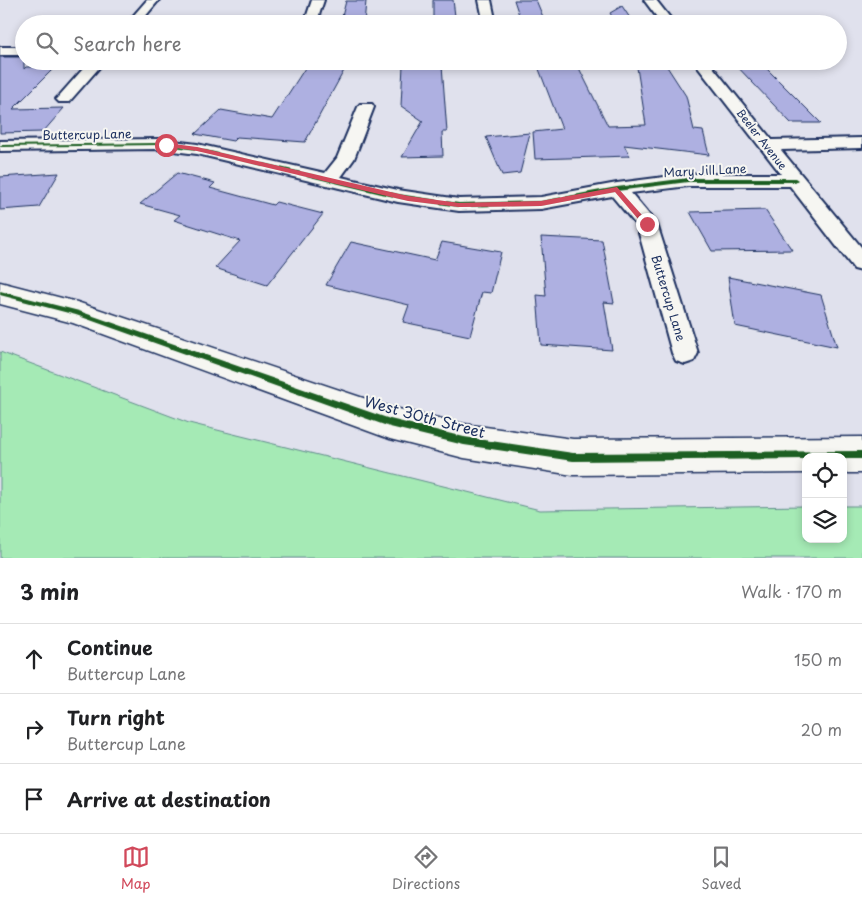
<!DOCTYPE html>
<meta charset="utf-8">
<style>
body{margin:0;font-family:"Playpen Sans",sans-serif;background:#f2f2f2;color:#202124}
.controls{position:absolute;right:15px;bottom:15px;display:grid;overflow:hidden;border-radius:10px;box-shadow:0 2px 8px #0003}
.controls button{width:45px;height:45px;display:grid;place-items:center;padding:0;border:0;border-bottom:1px solid #e0e0e0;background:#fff;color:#202124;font:25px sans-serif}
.stop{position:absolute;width:15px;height:15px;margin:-11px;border:4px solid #d1495b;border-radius:50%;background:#fff}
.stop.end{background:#d1495b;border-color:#fff;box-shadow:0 1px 5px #0008}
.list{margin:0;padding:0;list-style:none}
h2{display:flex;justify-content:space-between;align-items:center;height:65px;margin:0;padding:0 20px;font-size:21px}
h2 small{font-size:16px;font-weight:400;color:#757577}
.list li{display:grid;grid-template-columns:32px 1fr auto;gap:15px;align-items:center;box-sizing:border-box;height:70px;padding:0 20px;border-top:1px solid #e0e0e0}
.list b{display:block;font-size:19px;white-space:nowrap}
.list p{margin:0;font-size:16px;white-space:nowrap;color:#757577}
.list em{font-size:16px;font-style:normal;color:#757577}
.icon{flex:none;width:28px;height:28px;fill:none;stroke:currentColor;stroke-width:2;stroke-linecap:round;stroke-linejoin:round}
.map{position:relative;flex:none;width:862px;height:558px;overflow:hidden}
.search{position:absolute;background:#fff;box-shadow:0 2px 8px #0003;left:15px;right:15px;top:15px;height:55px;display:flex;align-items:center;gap:12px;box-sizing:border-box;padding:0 18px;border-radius:28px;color:#757577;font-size:19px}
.sheet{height:275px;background:#fff}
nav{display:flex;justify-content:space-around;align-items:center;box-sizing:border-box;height:70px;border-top:1px solid #e0e0e0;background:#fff;font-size:14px;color:#757577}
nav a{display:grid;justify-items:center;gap:2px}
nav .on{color:#d1495b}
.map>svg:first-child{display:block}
.green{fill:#a5eab5;stroke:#608c8a}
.building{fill:#aeb0e1;stroke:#1b2f5e}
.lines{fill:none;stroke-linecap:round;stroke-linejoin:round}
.street-casing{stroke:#1b2f5e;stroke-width:4}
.secondary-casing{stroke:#1b2f5e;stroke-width:3}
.street{fill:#f6f6f2;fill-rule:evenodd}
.secondary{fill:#f6f6f2;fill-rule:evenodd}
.cycleway-casing{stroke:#f6f6f2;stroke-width:3}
.cycleway{fill:#1b5e20;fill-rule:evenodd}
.route{fill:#d1495b}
.labels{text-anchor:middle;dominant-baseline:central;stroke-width:4;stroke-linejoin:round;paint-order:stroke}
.far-street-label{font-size:11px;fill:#1b2f5e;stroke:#f6f6f2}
.street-label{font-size:12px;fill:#1b2f5e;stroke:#f6f6f2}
.near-street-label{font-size:15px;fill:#1b2f5e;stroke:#f6f6f2}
</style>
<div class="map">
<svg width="862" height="558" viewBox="0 0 862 558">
<rect width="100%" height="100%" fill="#e0e1ed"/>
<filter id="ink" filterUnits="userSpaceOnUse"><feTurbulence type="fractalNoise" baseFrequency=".02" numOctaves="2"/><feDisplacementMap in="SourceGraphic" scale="10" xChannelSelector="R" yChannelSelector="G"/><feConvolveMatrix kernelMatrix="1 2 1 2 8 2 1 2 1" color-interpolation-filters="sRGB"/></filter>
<g filter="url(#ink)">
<polygon class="green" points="0,352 189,423 540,510 806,506 806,539 843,539 843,506 862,506 862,558 0,558"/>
<g class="building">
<polygon points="433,0 453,0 456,24 433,24"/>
<polygon points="514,0 536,0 546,24 522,24"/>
<polygon points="346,1 366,1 364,24 340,24"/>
<polygon points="622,6 634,24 616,24 610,13"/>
<polygon points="0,57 24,57 24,69 26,67 55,67 13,109 64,108 43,132 0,133"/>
<polygon points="636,61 664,62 686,96 694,130 703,131 709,155 624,145 630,156 535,159 533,132 562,129 537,64 577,64 608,126 646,125"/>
<polygon points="732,61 757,61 764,68 766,68 821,123 791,123"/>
<polygon points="307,65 347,65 305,142 237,137 233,141 195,134 221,110 272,119"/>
<polygon points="403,65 442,65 447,132 442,132 443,156 402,157 423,121 401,106"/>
<polygon points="530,133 520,173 502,175 486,137"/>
<polygon points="59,173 39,207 0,210 0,177"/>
<polygon points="177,173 215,183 210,188 273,205 276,202 323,214 267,285 215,268 240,241 174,220 180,215 140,204"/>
<polygon points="765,210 792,250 712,251 690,212"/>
<polygon points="541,237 602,240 614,303 604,302 612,350 541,345 537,295 546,296"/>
<polygon points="351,242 435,260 442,242 501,252 491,293 482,292 470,336 403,322 409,305 326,285"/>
<polygon points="728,277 821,295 837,347 735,326"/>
</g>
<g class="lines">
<g class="street-casing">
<g id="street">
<polygon points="147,0 159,0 139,24 126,24"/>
<polygon points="312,0 324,0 316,24 304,24"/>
<polygon points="479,0 491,0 496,24 484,24"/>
<polygon points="644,0 656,0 675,24 662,24"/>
<rect x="0" y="47" width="24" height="8"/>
<polygon points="90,61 105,61 69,102 59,102 56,99 59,96"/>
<polygon points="693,61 708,61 772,140 862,138 862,148 781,150 862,248 862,271 854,269 790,186 688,186 631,193 657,224 698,353 694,361 685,364 676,361 672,353 637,226 612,196 541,209 459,211 398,202 197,154 158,149 0,151 0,141 158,139 197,144 325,173 337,158 358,107 360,104 372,104 374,107 354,159 341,177 398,190 459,199 541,197 617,183 688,174 781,174"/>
</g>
</g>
<g class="secondary-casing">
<polygon id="secondary" points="0,282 77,302 390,407 464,424 573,439 862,437 862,473 843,473 843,457 806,457 806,473 573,475 464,458 390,439 73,323 0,304"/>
</g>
<use href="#street" class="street"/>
<use href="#secondary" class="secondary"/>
<g class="cycleway-casing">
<g id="cycleway">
<polygon points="158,143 197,148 398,194 459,203 541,201 617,187 688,178 795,178 798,180 795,182 688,182 617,191 541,205 459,207 398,198 197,150 158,145 0,147 0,145"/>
<polygon points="0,291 79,311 390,419 464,437 573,453 862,451 862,459 843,459 843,457 806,457 806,459 573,461 464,445 390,427 76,315 0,295"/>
</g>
</g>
<use href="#cycleway" class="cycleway"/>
</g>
</g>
<polygon class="route" points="166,143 197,147 408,196 459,203 541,201 617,187 650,224 644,226 615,192 541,206 459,207 408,201 197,151 164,146"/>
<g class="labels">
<g class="far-street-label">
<text transform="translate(762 139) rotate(52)">Beeler Avenue</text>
</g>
<g class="street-label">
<text transform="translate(87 134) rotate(-1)">Buttercup Lane</text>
<text transform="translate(705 170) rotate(-3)">Mary Jill Lane</text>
<text transform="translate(669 298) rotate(73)">Buttercup Lane</text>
</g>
<g class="near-street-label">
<text transform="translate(425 416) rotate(15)">West 30th Street</text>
</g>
</g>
</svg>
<div class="controls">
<button><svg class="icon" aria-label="locate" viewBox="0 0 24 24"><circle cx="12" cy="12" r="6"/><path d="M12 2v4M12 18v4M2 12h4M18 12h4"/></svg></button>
<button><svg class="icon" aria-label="layers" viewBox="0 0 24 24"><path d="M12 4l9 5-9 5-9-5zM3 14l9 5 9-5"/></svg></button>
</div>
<div class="stop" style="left:166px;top:145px"></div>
<div class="stop end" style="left:647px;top:224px"></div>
<div class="search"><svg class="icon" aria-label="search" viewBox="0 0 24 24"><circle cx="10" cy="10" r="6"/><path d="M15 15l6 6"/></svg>Search here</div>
</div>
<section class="sheet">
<h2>3 min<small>Walk · 170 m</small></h2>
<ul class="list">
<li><svg class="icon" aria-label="ahead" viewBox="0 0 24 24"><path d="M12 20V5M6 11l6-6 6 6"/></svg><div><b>Continue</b><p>Buttercup Lane</p></div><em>150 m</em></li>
<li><svg class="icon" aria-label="right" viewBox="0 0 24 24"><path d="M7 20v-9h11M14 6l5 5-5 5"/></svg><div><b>Turn right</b><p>Buttercup Lane</p></div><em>20 m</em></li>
<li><svg class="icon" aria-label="arrive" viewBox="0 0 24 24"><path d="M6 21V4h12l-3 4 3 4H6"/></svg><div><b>Arrive at destination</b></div></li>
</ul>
</section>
<nav>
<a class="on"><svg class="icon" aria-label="map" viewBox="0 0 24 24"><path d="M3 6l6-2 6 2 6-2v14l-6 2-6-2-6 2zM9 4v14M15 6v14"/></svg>Map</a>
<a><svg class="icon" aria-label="directions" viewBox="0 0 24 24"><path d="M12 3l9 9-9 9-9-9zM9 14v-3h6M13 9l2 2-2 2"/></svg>Directions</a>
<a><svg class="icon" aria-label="saved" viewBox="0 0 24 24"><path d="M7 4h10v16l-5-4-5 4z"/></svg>Saved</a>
</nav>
